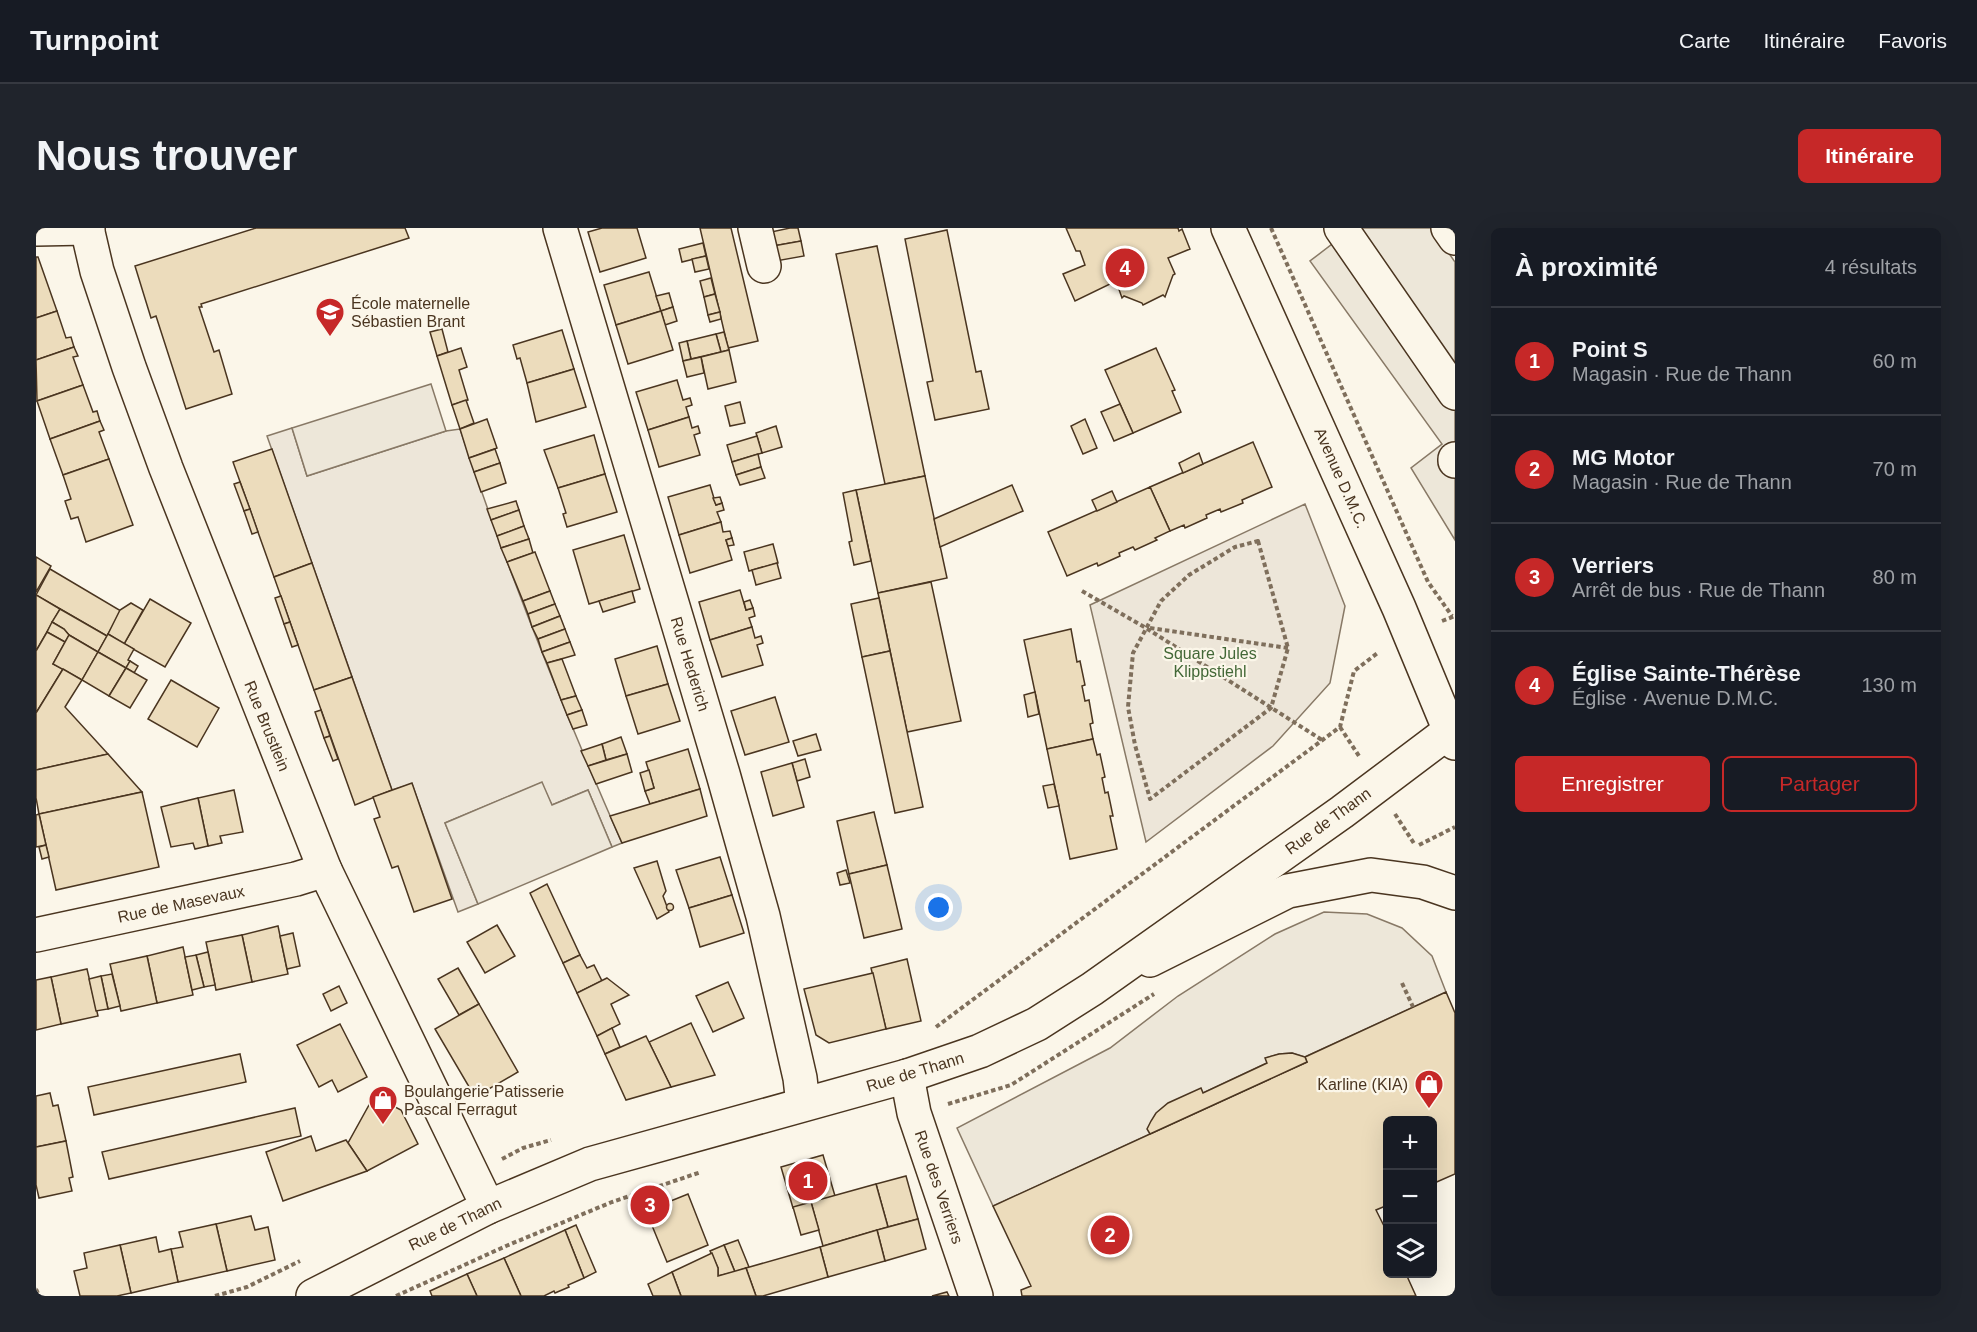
<!DOCTYPE html>
<html lang="fr">
<meta charset="utf-8">
<style>
body{margin:0;font-family:Helvetica,sans-serif;background:#20242c;color:#f1f3f6}
.controls{position:absolute;right:18px;bottom:18px;display:grid;overflow:hidden;border-radius:9px;box-shadow:0 6px 24px #0002}
.controls button{width:54px;height:54px;display:grid;place-items:center;padding:0;border:0;border-bottom:2px solid #363941;background:#171b24;color:#f1f3f6;font:30px sans-serif}
.you{position:absolute;left:903px;top:680px;width:21px;height:21px;margin:-15px;border:4px solid #fff;border-radius:50%;background:#1a73e8;box-shadow:0 0 0 9px #1a73e833}
.badge{display:grid;place-items:center;width:39px;height:39px;border-radius:50%;background:#c62828;color:#fff;font-size:20px;font-weight:700}
.pin{position:absolute;translate:-50% -50%;border:3px solid #fff;box-shadow:0 2px 6px #0006}
.list{margin:0;padding:0;list-style:none}
h2{display:flex;justify-content:space-between;align-items:center;height:78px;margin:0;padding:0 24px;font-size:26px}
h2 small{font-size:20px;font-weight:400;color:#9ea1a6}
.list li{display:grid;grid-template-columns:39px 1fr auto;gap:18px;align-items:center;box-sizing:border-box;height:108px;padding:0 24px;border-top:2px solid #363941}
.list b{display:block;font-size:22px;white-space:nowrap}
.list p{margin:0;font-size:20px;white-space:nowrap;color:#9ea1a6}
.list em{font-size:20px;font-style:normal;color:#9ea1a6}
.actions{display:flex;gap:12px;padding:18px 24px}
.actions a{flex:1;padding:14px 0;border:2px solid #c62828;border-radius:9px;text-align:center;font-size:21px;color:#c62828}
.actions .main{background:#c62828;color:#fff}
.icon{flex:none;width:33px;height:33px;fill:none;stroke:currentColor;stroke-width:2;stroke-linecap:round;stroke-linejoin:round}
.map{position:relative;flex:none;width:1419px;height:1068px;overflow:hidden;border-radius:9px}
header{display:flex;align-items:center;gap:36px;box-sizing:border-box;height:84px;padding:0 30px;background:#171b24;border-bottom:2px solid #363941}
header strong{font-size:28px}
nav{display:flex;gap:33px;margin-inline-start:auto;font-size:21px}
.intro{display:flex;align-items:center;justify-content:space-between;box-sizing:border-box;height:144px;padding:0 36px}
h1{margin:0;font-size:42px}
.button{padding:15px 27px;border-radius:9px;background:#c62828;color:#fff;font-size:21px;font-weight:700}
main{display:flex;gap:36px;padding:0 36px}
aside{flex:1;background:#171b24;border-radius:9px;box-shadow:0 6px 24px #0002}
.map>svg:first-child{display:block}
.green{fill:#ede6d9;stroke:#887966;stroke-width:1.5}
.parking{fill:#ede7d9;stroke:#887966;stroke-width:1.5}
.building{fill:#ecdcbc;stroke:#4a3520;stroke-width:1.5}
.lines{fill:none;stroke-linecap:round;stroke-linejoin:round}
.minor-casing{stroke:#4a3520;stroke-width:36}
.major-casing{stroke:#4a3520;stroke-width:36}
.path{stroke:#7f6f5c;stroke-width:4;stroke-dasharray:4.5 3;stroke-linecap:butt}
.minor{stroke:#fbf6e9;stroke-width:33}
.major{stroke:#fbf6e9;stroke-width:33}
.labels{text-anchor:middle;dominant-baseline:central;stroke-width:4.5;stroke-linejoin:round;paint-order:stroke}
.poi-label{font-size:16px;fill:#4a3520;stroke:#fbf6e9;text-anchor:start}
.street-label{font-size:16px;fill:#4a3520;stroke:#fbf6e9}
.park-label{font-size:16px;fill:#436837;stroke:#fbf6e9}
</style>
<header>
<strong>Turnpoint</strong>
<nav><a>Carte</a><a>Itinéraire</a><a>Favoris</a></nav>
</header>
<div class="intro"><h1>Nous trouver</h1><a class="button">Itinéraire</a></div>
<main>
<div class="map">
<svg width="1419" height="1068" viewBox="0 0 1419 1068">
<rect width="100%" height="100%" fill="#fbf6e9"/>
<g class="green">
<path d="M 256,200 L 271,248 L 410,203 L 424,201 C 471,341 526,479 586,615 L 576,619 L 552,562 L 516,577 L 505,555 L 409,595 L 442,676 L 422,684 L 376,556 L 356,562 L 231,208 Z"/>
<polygon points="1269,276 1309,378 1294,455 1237,518 1110,614 1054,377"/>
</g>
<g class="parking">
<polygon points="1317,0 1395,0 1419,34 1419,312 1375,240 1406,216 1274,33"/>
<polygon points="395,156 410,203 271,248 256,200"/>
<polygon points="506,554 516,577 552,562 576,619 442,676 409,595"/>
<polygon points="1288,684 1331,686 1366,700 1396,728 1410,764 1269,829 1256,825 1243,826 1230,830 1231,835 1167,865 1165,861 1114,906 957,978 921,900 1074,820 1142,768 1239,706"/>
</g>
<g class="building">
<polygon points="220,0 369,0 373,10 165,76 166,79 163,79 178,124 183,122 196,166 150,181 120,88 115,90 99,38"/>
<polygon points="566,0 601,0 610,30 564,44 552,4"/>
<polygon points="664,0 695,0 722,113 692,120"/>
<polygon points="754,0 762,0 765,13 737,18 735,4"/>
<polygon points="1030,0 1142,0 1143,3 1146,1 1154,21 1132,30 1139,46 1137,47 1129,69 1127,67 1107,77 1106,75 1088,68 1086,70 1080,53 1039,73 1027,46 1049,37 1044,23 1040,23"/>
<polygon points="911,2 940,144 945,143 953,181 899,192 891,154 897,153 869,11"/>
<polygon points="765,13 768,28 740,33 737,18"/>
<polygon points="667,15 670,28 646,34 643,21"/>
<polygon points="841,18 889,248 849,256 800,26"/>
<polygon points="670,28 673,41 659,44 656,31"/>
<polygon points="0,29 2,29 21,83 0,90"/>
<polygon points="613,44 625,83 580,97 568,57"/>
<polygon points="675,50 679,66 668,69 664,53"/>
<polygon points="633,65 637,79 625,83 620,68"/>
<polygon points="679,66 684,84 672,87 668,69"/>
<polygon points="637,79 641,93 629,97 625,83"/>
<polygon points="21,83 30,110 35,109 38,119 0,132 0,90"/>
<polygon points="625,83 637,122 592,136 580,97"/>
<polygon points="684,84 685,91 674,94 672,87"/>
<polygon points="406,101 412,124 401,128 394,104"/>
<polygon points="526,102 538,141 491,155 484,130 481,131 477,117"/>
<polygon points="688,104 693,122 685,124 680,106"/>
<polygon points="680,106 685,124 655,131 651,113"/>
<polygon points="651,113 655,131 647,133 643,115"/>
<polygon points="38,119 42,128 37,129 47,157 1,173 0,132"/>
<polygon points="425,120 431,139 423,142 432,172 416,177 401,128"/>
<polygon points="1120,120 1139,162 1136,163 1145,184 1097,205 1069,142"/>
<polygon points="693,122 700,154 672,161 665,129"/>
<polygon points="665,129 668,145 651,149 647,133"/>
<polygon points="538,141 550,179 500,194 491,155"/>
<polygon points="641,152 647,172 654,170 656,177 650,179 653,189 612,202 600,164"/>
<polygon points="47,157 57,184 61,183 64,193 14,211 1,173"/>
<polygon points="430,172 438,195 424,201 416,177"/>
<polygon points="704,174 709,195 694,198 689,178"/>
<polygon points="1084,176 1097,205 1078,213 1065,184"/>
<polygon points="653,189 656,200 662,198 664,205 658,207 664,227 623,239 612,202"/>
<polygon points="451,191 461,220 433,230 424,201"/>
<polygon points="1049,191 1061,220 1047,226 1035,198"/>
<polygon points="64,193 68,202 63,204 73,231 27,247 14,211"/>
<polygon points="740,198 746,219 726,225 720,205"/>
<polygon points="558,207 569,246 522,260 508,222"/>
<polygon points="721,208 726,225 696,234 691,217"/>
<polygon points="1217,214 1236,259 1206,272 1207,275 1185,284 1184,281 1170,287 1171,290 1149,300 1148,297 1134,303 1114,259"/>
<polygon points="236,221 276,335 238,349 197,234"/>
<polygon points="459,221 464,235 438,244 433,230"/>
<polygon points="1163,225 1167,236 1147,245 1143,235"/>
<polygon points="722,226 725,239 700,247 696,234"/>
<polygon points="73,231 97,297 50,314 42,289 35,291 29,273 35,271 27,247"/>
<polygon points="464,235 470,255 445,264 438,244"/>
<polygon points="725,239 729,250 704,257 700,247"/>
<polygon points="569,246 581,284 531,299 527,286 530,285 522,260"/>
<polygon points="889,248 911,350 842,365 820,262"/>
<polygon points="204,254 214,281 208,283 198,256"/>
<polygon points="674,257 680,277 686,275 688,282 681,284 685,294 643,307 632,269"/>
<polygon points="976,257 987,283 904,319 898,291"/>
<polygon points="1114,259 1134,303 1119,310 1121,312 1099,322 1097,319 1083,325 1084,328 1062,338 1061,335 1031,348 1012,304"/>
<polygon points="820,262 835,333 818,337 813,314 816,313 807,265"/>
<polygon points="1076,263 1081,274 1061,283 1056,272"/>
<polygon points="684,269 686,275 680,277 677,270"/>
<polygon points="480,273 483,282 455,292 451,281"/>
<polygon points="214,281 222,304 216,306 208,283"/>
<polygon points="483,282 488,298 461,308 455,292"/>
<polygon points="685,294 687,304 694,303 696,310 690,312 696,332 654,345 643,307"/>
<polygon points="488,298 493,311 465,320 461,308"/>
<polygon points="588,307 604,361 553,376 537,322"/>
<polygon points="696,310 698,317 692,318 690,312"/>
<polygon points="493,311 497,325 471,334 465,320"/>
<polygon points="737,316 742,335 713,343 708,324"/>
<polygon points="499,324 514,363 487,373 471,334"/>
<polygon points="0,329 15,338 0,364"/>
<polygon points="276,335 316,449 278,462 238,349"/>
<polygon points="741,335 745,350 720,357 716,342"/>
<polygon points="14,341 85,383 71,408 0,367"/>
<polygon points="895,354 925,493 871,504 842,365"/>
<polygon points="704,362 710,382 717,380 719,388 713,390 716,399 674,412 663,374"/>
<polygon points="514,363 519,376 492,386 487,373"/>
<polygon points="596,363 599,374 567,384 563,373"/>
<polygon points="0,367 24,381 0,423"/>
<polygon points="245,368 254,394 248,396 239,370"/>
<polygon points="843,370 854,423 826,429 815,376"/>
<polygon points="114,371 155,395 129,439 88,416"/>
<polygon points="714,372 717,380 710,382 708,374"/>
<polygon points="95,375 107,382 88,416 72,406 84,382"/>
<polygon points="519,376 524,388 496,399 492,386"/>
<polygon points="24,381 71,408 62,424 33,407 28,401 16,394"/>
<polygon points="524,388 529,401 502,411 496,399"/>
<polygon points="16,394 28,401 33,407 29,414 11,404"/>
<polygon points="254,394 262,417 256,419 248,396"/>
<polygon points="716,399 719,410 725,408 727,415 721,417 727,437 686,449 674,412"/>
<polygon points="529,401 534,414 506,424 502,411"/>
<polygon points="1035,401 1041,434 1044,433 1049,457 1046,458 1049,473 1053,472 1057,495 1054,496 1057,511 1011,521 988,412"/>
<polygon points="11,404 29,414 17,436 27,441 0,485 0,423"/>
<polygon points="72,406 98,421 92,432 94,433 90,440 62,424"/>
<polygon points="33,407 62,424 46,452 17,436"/>
<polygon points="534,414 539,427 511,435 506,424"/>
<polygon points="621,418 632,456 590,468 579,431"/>
<polygon points="854,423 887,579 859,585 826,429"/>
<polygon points="62,424 90,440 73,468 46,452"/>
<polygon points="526,431 540,468 525,472 511,435"/>
<polygon points="94,433 102,438 98,445 90,440"/>
<polygon points="90,440 111,452 94,480 73,468"/>
<polygon points="27,441 46,452 29,479 72,526 0,542 0,485"/>
<polygon points="316,449 356,562 319,577 278,462"/>
<polygon points="135,452 183,480 161,519 112,491"/>
<polygon points="632,456 644,493 602,506 590,468"/>
<polygon points="999,464 1003,486 992,489 988,467"/>
<polygon points="540,468 546,482 531,487 525,472"/>
<polygon points="739,469 753,514 709,527 695,483"/>
<polygon points="285,482 294,508 288,510 279,484"/>
<polygon points="546,482 551,497 537,501 531,487"/>
<polygon points="780,506 785,522 762,528 757,513"/>
<polygon points="294,508 302,531 297,533 288,510"/>
<polygon points="585,509 591,526 570,532 566,516"/>
<polygon points="1057,511 1061,527 1064,526 1069,549 1066,550 1069,565 1072,564 1077,588 1074,588 1081,621 1034,631 1011,521"/>
<polygon points="566,516 570,532 552,538 545,523"/>
<polygon points="652,521 664,561 614,576 609,563 618,560 610,534"/>
<polygon points="72,526 106,564 3,586 0,570 0,542"/>
<polygon points="591,526 596,544 560,556 552,538"/>
<polygon points="769,531 774,549 761,553 756,535"/>
<polygon points="756,535 768,579 737,588 725,544"/>
<polygon points="613,542 618,560 609,563 604,545"/>
<polygon points="376,555 416,671 378,684 362,638 356,640 338,591 344,589 337,569"/>
<polygon points="1018,556 1023,578 1012,580 1007,558"/>
<polygon points="664,561 671,588 586,615 574,588"/>
<polygon points="198,562 207,604 184,608 186,615 172,618 162,570"/>
<polygon points="106,564 123,639 20,662 3,586"/>
<polygon points="162,570 172,618 159,621 157,615 135,619 125,579"/>
<polygon points="838,584 851,637 813,646 801,593"/>
<polygon points="3,586 10,617 0,619 0,587"/>
<polygon points="10,617 13,629 6,631 3,619"/>
<polygon points="684,629 696,667 653,680 640,642"/>
<polygon points="621,633 630,663 627,668 633,684 621,691 598,640"/>
<polygon points="851,637 866,701 828,710 813,646"/>
<polygon points="810,642 814,655 804,657 801,645"/>
<polygon points="511,656 544,727 527,735 494,665"/>
<polygon points="696,667 708,705 664,719 653,680"/>
<circle cx="634" cy="679" r="3.5"/>
<polygon points="461,697 479,728 449,745 431,714"/>
<polygon points="242,698 252,746 216,754 206,707"/>
<polygon points="257,705 264,738 251,741 244,708"/>
<polygon points="206,707 216,754 180,762 170,714"/>
<polygon points="147,719 157,767 121,775 111,728"/>
<polygon points="172,724 179,757 168,759 160,727"/>
<polygon points="160,727 168,759 156,762 149,729"/>
<polygon points="544,727 551,740 558,737 566,753 541,765 527,735"/>
<polygon points="111,728 121,775 85,783 74,736"/>
<polygon points="871,731 885,793 850,801 835,740"/>
<polygon points="422,740 443,776 423,787 402,751"/>
<polygon points="51,741 62,788 25,796 15,749"/>
<polygon points="837,745 850,801 793,815 780,807 768,761"/>
<polygon points="76,746 84,778 72,781 65,748"/>
<polygon points="65,748 72,781 60,783 53,751"/>
<polygon points="15,749 25,796 0,802 0,752"/>
<polygon points="571,750 593,767 575,776 584,796 561,808 541,765"/>
<polygon points="692,754 708,790 677,804 660,768"/>
<polygon points="303,758 311,775 295,783 287,766"/>
<polygon points="1410,764 1419,785 1419,946 1396,956 1396,892 1352,892 1352,977 1340,982 1352,1006 1352,1046 1370,1046 1380,1068 986,1068 985,1062 995,1058 957,978 1271,834 1269,829"/>
<polygon points="443,776 482,844 439,869 399,801"/>
<polygon points="655,795 679,847 635,859 613,814"/>
<polygon points="304,796 331,849 302,864 296,852 283,859 261,817"/>
<polygon points="576,800 584,819 569,826 561,808"/>
<polygon points="610,808 635,859 590,872 569,826"/>
<polygon points="1256,825 1269,829 1271,834 1114,906 1111,901 1115,893 1120,885 1132,875 1165,860 1167,865 1231,835 1229,830 1243,826"/>
<polygon points="204,826 210,854 58,887 52,859"/>
<polygon points="14,865 17,878 22,877 30,913 0,919 0,868"/>
<polygon points="338,868 365,882 382,916 331,943 312,915"/>
<polygon points="259,880 265,908 73,951 66,924"/>
<polygon points="275,908 280,923 310,912 331,943 247,973 230,924"/>
<polygon points="30,913 37,949 33,950 36,963 3,970 0,957 0,919"/>
<polygon points="787,927 799,968 757,980 745,939"/>
<polygon points="870,948 882,991 852,999 840,956"/>
<polygon points="840,956 852,999 787,1018 775,974"/>
<polygon points="652,966 672,1017 631,1034 610,983"/>
<polygon points="775,974 783,1002 765,1007 757,979"/>
<polygon points="215,988 219,1002 232,999 239,1032 191,1043 180,996"/>
<polygon points="882,991 890,1021 849,1033 841,1002"/>
<polygon points="180,996 191,1043 142,1054 135,1021 147,1019 143,1004"/>
<polygon points="540,997 560,1044 548,1050 529,1002"/>
<polygon points="529,1002 548,1050 532,1057 533,1059 519,1065 518,1063 508,1068 485,1068 468,1030"/>
<polygon points="841,1002 849,1033 792,1049 784,1019"/>
<polygon points="120,1009 123,1024 135,1021 142,1054 95,1065 84,1017"/>
<polygon points="702,1012 713,1039 699,1044 688,1017"/>
<polygon points="84,1017 95,1065 81,1068 44,1068 38,1043 51,1040 48,1025"/>
<polygon points="688,1017 699,1044 682,1048 682,1040 674,1023"/>
<polygon points="784,1019 792,1049 727,1068 720,1068 710,1040"/>
<polygon points="676,1025 682,1040 682,1048 710,1040 720,1068 645,1068 636,1044"/>
<polygon points="468,1030 485,1068 441,1068 431,1046"/>
<polygon points="636,1044 645,1068 617,1068 612,1056"/>
<polygon points="431,1046 441,1068 396,1068 394,1063"/>
<polygon points="911,1064 913,1068 896,1068"/>
</g>
<g class="lines">
<g class="minor-casing">
<g id="minor">
<polyline points="51,0 61,43 93,139 130,240 289,642 452,979"/>
<polyline points="524,0 687,546 727,688 764,850 767,876"/>
<polyline points="719,0 728,38"/>
<polyline points="1192,0 1363,380 1419,515"/>
<polyline points="1305,0 1419,165"/>
<polyline points="1412,0 1419,10"/>
<polyline points="0,1 52,0"/>
<polyline points="1419,231 1419,233"/>
<polyline points="0,707 260,651 289,642"/>
<polyline points="1114,732 1252,663 1335,647 1387,654 1419,665"/>
<polyline points="871,848 878,885 940,1068"/>
</g>
</g>
<g class="major-casing">
<polyline id="major" points="277,1068 452,979 554,936 871,848 944,823 1001,796 1056,761 1306,584 1419,499"/>
</g>
<g class="path">
<polyline points="1235,0 1392,354 1416,388"/>
<polygon points="1222,313 1252,420 1235,480 1114,571 1099,517 1092,479 1097,425 1125,373 1153,347 1199,319"/>
<polyline points="1046,363 1110,400 1286,512"/>
<polyline points="1406,393 1419,388"/>
<polyline points="1114,400 1252,420"/>
<polyline points="1304,499 1323,528"/>
<polyline points="1359,586 1379,617"/>
<polyline points="1383,617 1419,599"/>
<polyline points="1366,755 1377,779"/>
<polyline points="900,799 1304,499 1318,443 1343,424"/>
<polyline points="912,876 975,857 1118,766"/>
<polyline points="466,931 487,920 515,912"/>
<polyline points="0,1061 3,1068"/>
<polyline points="179,1068 211,1059 264,1033"/>
<polyline points="360,1068 470,1018 576,974 665,944"/>
</g>
<use href="#minor" class="minor"/>
<use href="#major" class="major"/>
</g>
<defs>
<g id="school-pin" transform="scale(1.5)"><path d="M0 17L-7.5 6A9.5 9.5 0 1 1 7.5 6Z" fill="#c62828" stroke="#fbf6e9"/><path d="M0-5L7-2L0 1L-7-2ZM-4 1L0 2.5L4 1V4Q0 6-4 4Z" fill="#fff"/></g>
<g id="shop-pin" transform="scale(1.5)"><path d="M0 17L-7.5 6A9.5 9.5 0 1 1 7.5 6Z" fill="#c62828" stroke="#fbf6e9"/><path d="M-5-2.5h2.3a2.7 3.5 0 0 1 5.4 0H5L5.5 6h-11ZM-1.5-2.5h3a1.5 2.3 0 0 0-3 0Z" fill="#fff"/></g>
</defs>
<g fill-rule="evenodd">
<use href="#school-pin" x="294" y="84"/>
<use href="#shop-pin" x="1393" y="856"/>
<use href="#shop-pin" x="347" y="872"/>
</g>
<g class="labels">
<g class="poi-label">
<text x="315" y="75">École maternelle<tspan x="315" dy="18">Sébastien Brant</tspan></text>
<text x="1372" y="856" text-anchor="end">Karline (KIA)</text>
<text x="368" y="863">Boulangerie Patisserie<tspan x="368" dy="18">Pascal Ferragut</tspan></text>
</g>
<g class="street-label">
<text transform="translate(1305 250) rotate(66)">Avenue D.M.C.</text>
<text transform="translate(654 436) rotate(73)">Rue Hederich</text>
<text transform="translate(231 498) rotate(68)">Rue Brustlein</text>
<text transform="translate(1292 593) rotate(-36)">Rue de Thann</text>
<text transform="translate(145 676) rotate(-12)">Rue de Masevaux</text>
<text transform="translate(879 844) rotate(-17)">Rue de Thann</text>
<text transform="translate(903 959) rotate(71)">Rue des Verriers</text>
<text transform="translate(419 996) rotate(-26)">Rue de Thann</text>
</g>
<g class="park-label">
<text x="1174" y="425">Square Jules<tspan x="1174" dy="18">Klippstiehl</tspan></text>
</g>
</g>
</svg>
<div class="controls">
<button>+</button>
<button>−</button>
<button><svg class="icon" aria-label="layers" viewBox="0 0 24 24"><path d="M12 4l9 5-9 5-9-5zM3 14l9 5 9-5"/></svg></button>
</div>
<div class="you"></div>
<div class="pin badge" style="left:772px;top:953px">1</div>
<div class="pin badge" style="left:1074px;top:1007px">2</div>
<div class="pin badge" style="left:614px;top:977px">3</div>
<div class="pin badge" style="left:1089px;top:40px">4</div>
</div>
<aside>
<h2>À proximité<small>4 résultats</small></h2>
<ul class="list">
<li><span class="badge">1</span><div><b>Point S</b><p>Magasin · Rue de Thann</p></div><em>60 m</em></li>
<li><span class="badge">2</span><div><b>MG Motor</b><p>Magasin · Rue de Thann</p></div><em>70 m</em></li>
<li><span class="badge">3</span><div><b>Verriers</b><p>Arrêt de bus · Rue de Thann</p></div><em>80 m</em></li>
<li><span class="badge">4</span><div><b>Église Sainte-Thérèse</b><p>Église · Avenue D.M.C.</p></div><em>130 m</em></li>
</ul>
<div class="actions"><a class="main">Enregistrer</a><a>Partager</a></div>
</aside>
</main>
